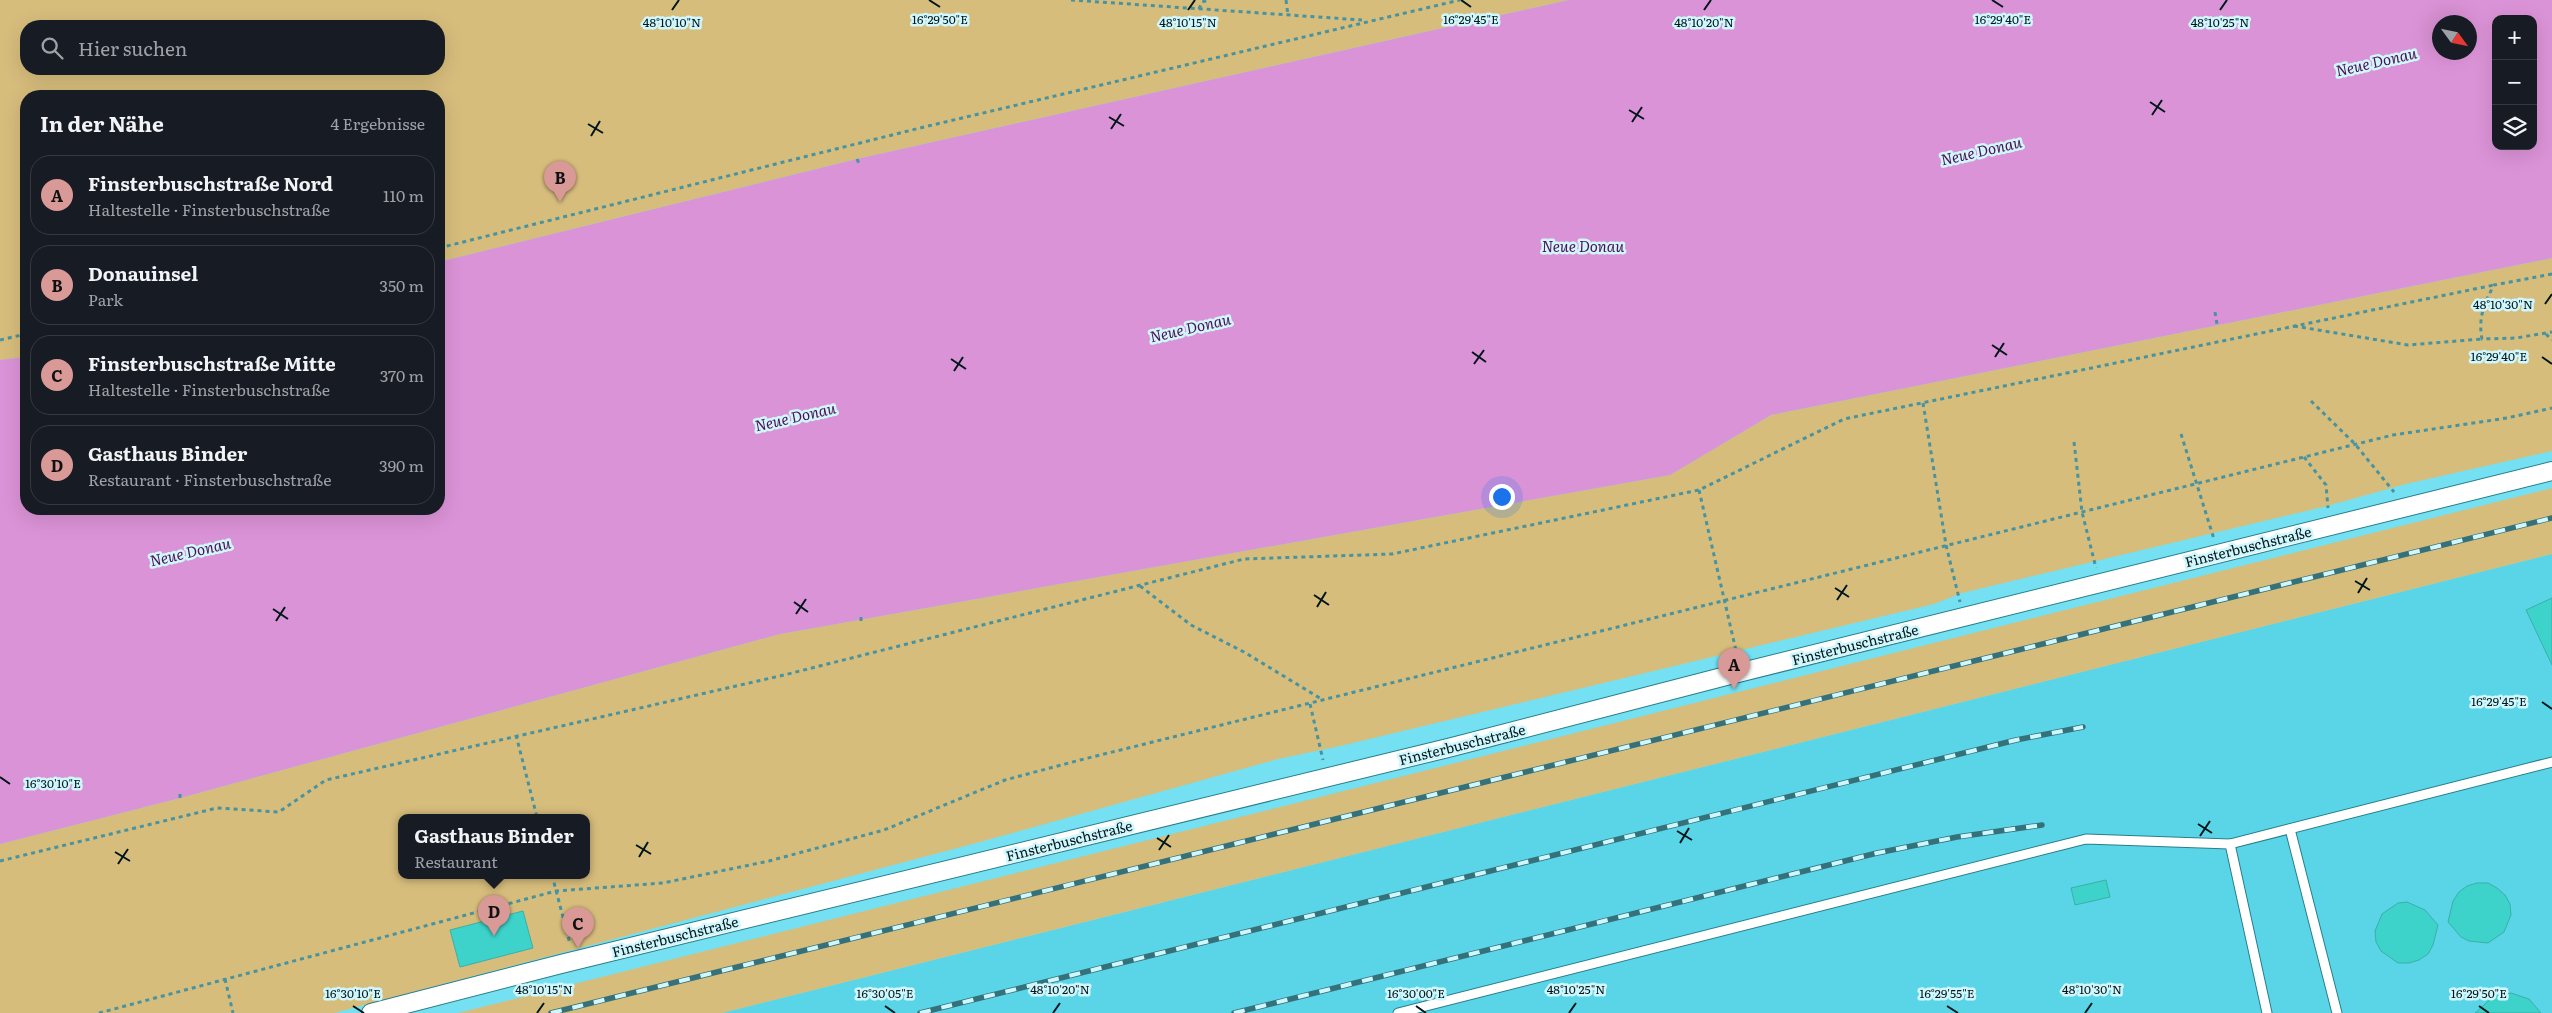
<!DOCTYPE html>
<html lang="de">
<meta charset="utf-8">
<style>
body{margin:0;font-family:Literata,serif;background:#20242c;color:#f1f3f6}
.controls{position:absolute;right:15px;top:15px;display:grid;overflow:hidden;border-radius:10px;box-shadow:0 5px 20px #0002}
.controls button{width:45px;height:45px;display:grid;place-items:center;padding:0;border:0;border-bottom:1px solid #363941;background:#171b24;color:#f1f3f6;font:25px sans-serif}
.compass{position:absolute;left:2432px;top:15px;width:45px;height:45px;border-radius:50%;background:#171b24;box-shadow:0 5px 20px #0002;rotate:123deg}
.you{position:absolute;left:1501px;top:496px;width:18px;height:18px;margin:-12px;border:4px solid #fff;border-radius:50%;background:#1a73e8;box-shadow:0 0 0 8px #1a73e833}
.badge{display:grid;place-items:center;width:32px;height:32px;border-radius:50%;background:#d89997;color:#111;font-size:16px;font-weight:700}
.pin{position:absolute;translate:-50% -41px;filter:drop-shadow(0 1px 2px #0008)}
.pin::after{content:'';position:absolute;top:26px;width:18px;height:15px;background:inherit;clip-path:polygon(0 0,100% 0,50% 100%)}
.popup{position:absolute;left:398px;top:814px;width:192px;height:65px;box-sizing:border-box;display:grid;place-content:center;border-radius:10px;background:#171b24;filter:drop-shadow(0 1px 4px #0005);font-size:16px;white-space:nowrap;color:#9ea1a6}
.popup b{font-size:19px;color:#f1f3f6}
.popup::after{content:'';position:absolute;left:50%;top:100%;margin-left:-10px;border:10px solid transparent;border-top-color:#171b24}
.list{margin:0;padding:0;list-style:none}
h2{display:flex;justify-content:space-between;align-items:center;height:65px;margin:0;padding:0 20px;font-size:21px}
h2 small{font-size:16px;font-weight:400;color:#9ea1a6}
.list li{display:grid;grid-template-columns:32px 1fr auto;gap:15px;align-items:center;box-sizing:border-box;height:80px;margin:0 10px 10px;padding:0 10px;border:1px solid #363941;border-radius:20px}
.list b{display:block;font-size:19px;white-space:nowrap}
.list p{margin:0;font-size:16px;white-space:nowrap;color:#9ea1a6}
.list em{font-size:16px;font-style:normal;color:#9ea1a6}
.icon{flex:none;width:28px;height:28px;fill:none;stroke:currentColor;stroke-width:2;stroke-linecap:round;stroke-linejoin:round}
.map{position:relative;flex:none;width:2552px;height:1013px;overflow:hidden}
.search{position:absolute;background:#171b24;box-shadow:0 5px 20px #0002;left:20px;top:20px;width:425px;height:55px;display:flex;align-items:center;gap:12px;box-sizing:border-box;padding:0 18px;border-radius:20px;color:#9ea1a6;font-size:19px}
.panel{position:absolute;background:#171b24;box-shadow:0 5px 20px #0002;left:20px;top:90px;width:425px;height:425px;border-radius:20px}
.map>svg:first-child{display:block}
.built{fill:#5ad5e7}
.green{fill:#d7bd7c;fill-rule:evenodd}
.water{fill:#db93d7;fill-rule:evenodd}
.building{fill:#3dd3ca;stroke:#3cafa7}
.lines{fill:none;stroke-linecap:round;stroke-linejoin:round}
.lane-casing{stroke:#287f8b;stroke-width:11}
.street-casing{stroke:#287f8b;stroke-width:20}
.path{stroke:#48939f;stroke-width:3;stroke-dasharray:4 4;stroke-linecap:butt}
.lane{stroke:#fff;stroke-width:9}
.street{stroke:#fff;stroke-width:18}
.rail-casing{stroke:#34717a;stroke-width:5.5}
.rail{stroke:#d0f7fd;stroke-width:4;stroke-dasharray:11;stroke-linecap:butt}
.ticks{fill:none;stroke:#001619;stroke-width:2}
.labels{text-anchor:middle;dominant-baseline:central;stroke-width:5;stroke-linejoin:round;paint-order:stroke}
.street-label{font-size:14px;fill:#001619;stroke:#d0f7fd}
.water-label{font-size:15px;font-style:italic;fill:#501050;stroke:#d0f7fd}
.ticks-label{font-size:12px;text-anchor:middle;fill:#001619;stroke:#d0f7fd;stroke-width:5;stroke-linejoin:round;paint-order:stroke}
</style>
<div class="map">
<svg width="2552" height="1013" viewBox="0 0 2552 1013">
<rect width="100%" height="100%" fill="#74e0f1"/>
<polygon class="built" points="2552,554 2552,1013 722,1013"/>
<g class="green">
<path d="M 0,0 L 1569,0 L 857,159 L 439,262 L 439,96 L 26,96 L 26,357 L 0,360 ZM 26,26 L 439,26 L 439,69 L 26,69 Z"/>
<path d="M 2552,258 L 2552,451 L 2406,484 L 2327,506 L 1962,593 L 1934,604 L 1340,746 L 1278,759 L 980,842 L 334,1013 L 0,1013 L 0,844 L 180,798 L 780,634 L 1670,475 L 1771,415 ZM 402,817 L 586,817 L 586,875 L 402,875 Z"/>
<polygon points="2552,488 2552,554 722,1013 458,1013"/>
</g>
<path class="water" d="M 1569,0 L 2552,0 L 2552,258 L 1771,415 L 1670,475 L 780,634 L 180,798 L 0,844 L 0,360 L 26,357 L 26,509 L 439,509 L 439,262 L 857,159 ZM 2496,19 L 2533,19 L 2533,146 L 2496,146 ZM 2440,22 L 2470,22 L 2470,52 L 2440,52 Z"/>
<g class="building">
<polygon points="2552,598 2552,665 2526,610"/>
<polygon points="2106,880 2110,897 2075,905 2071,888"/>
<polygon points="2477,883 2488,883 2497,888 2505,895 2510,904 2511,915 2504,932 2488,943 2469,941 2461,937 2448,922 2453,901 2459,892 2467,886"/>
<polygon points="2407,902 2425,910 2438,925 2433,945 2428,954 2419,960 2409,963 2398,963 2381,951 2376,942 2375,931 2382,914 2398,903"/>
<polygon points="523,911 533,948 460,967 450,930"/>
<polygon points="2511,993 2529,999 2541,1013 2475,1013 2493,997"/>
</g>
<g class="lines">
<g class="lane-casing">
<g id="lane">
<polyline points="2290,829 2337,1013"/>
<polyline points="2230,844 2267,1013"/>
<polyline points="1398,1013 2086,839 2230,844 2552,762"/>
</g>
</g>
<g class="street-casing">
<polyline id="street" points="371,1013 561,964 1452,747 1726,676 2552,471"/>
</g>
<g class="path">
<polyline points="1071,0 1362,20"/>
<polyline points="1286,0 1288,15"/>
<polyline points="1199,9 1202,2 1209,0"/>
<polyline points="857,159 860,166"/>
<polyline points="439,248 924,127 1460,0"/>
<path d="M 2552,274 L 2494,285 C 2484,304 2478,318 2482,339 L 2516,338 L 2552,332"/>
<polyline points="2215,312 2217,324"/>
<polyline points="2294,326 2408,345 2482,339"/>
<polyline points="2546,334 2552,340"/>
<polyline points="0,340 26,334"/>
<polyline points="2311,401 2355,444 2394,492"/>
<polyline points="1923,403 1946,545 1960,602"/>
<polyline points="2181,434 2214,539"/>
<polyline points="2074,442 2082,512 2096,568"/>
<polyline points="2304,457 2326,485 2328,508"/>
<polyline points="1699,490 1737,655"/>
<polyline points="1140,586 1191,625 1244,652 1323,700"/>
<polyline points="861,621 861,614"/>
<polyline points="1310,704 1323,760"/>
<polyline points="516,735 537,817"/>
<polyline points="180,798 180,791"/>
<polyline points="0,861 217,808 279,812 326,780 784,675 1244,559 1392,554 1699,490 1844,419 2494,285"/>
<polyline points="552,875 570,944"/>
<polyline points="225,979 233,1013"/>
<polyline points="99,1013 556,891 663,883 769,861 884,830 1005,780 1080,760 2393,435 2507,418 2552,408"/>
</g>
<use href="#lane" class="lane"/>
<use href="#street" class="street"/>
<g class="rail-casing">
<g id="rail">
<polyline points="551,1013 2552,518"/>
<polyline points="920,1013 2016,740 2083,727"/>
<polyline points="1234,1013 1877,853 1957,837 2042,825"/>
</g>
</g>
<use href="#rail" class="rail"/>
</g>
<path class="ticks" d="M 929,0 L 940,7M 1461,0 L 1471,7M 1992,0 L 2003,7M 672,10 L 679,0M 1188,10 L 1195,0M 1704,10 L 1711,0M 2220,10 L 2227,0M 2150,102 L 2165,112M 1629,110 L 1644,119M 2152,115 L 2162,100M 1109,117 L 1124,126M 1632,122 L 1642,107M 588,124 L 603,133M 1111,129 L 1121,114M 591,136 L 600,121M 2545,304 L 2552,294M 1992,345 L 2007,355M 1472,352 L 1486,362M 1995,357 L 2004,343M 2542,357 L 2552,364M 951,359 L 966,369M 1474,364 L 1484,350M 954,371 L 963,357M 2355,581 L 2370,590M 1835,588 L 1849,597M 2358,593 L 2367,578M 1314,595 L 1329,605M 1837,600 L 1847,585M 794,602 L 808,612M 1317,607 L 1326,592M 273,609 L 288,619M 796,614 L 806,599M 276,621 L 285,607M 2542,702 L 2552,709M 0,777 L 10,784M 2198,824 L 2212,833M 1677,831 L 1692,840M 2200,836 L 2210,821M 1157,838 L 1171,847M 1680,843 L 1689,828M 636,845 L 651,854M 1159,850 L 1169,835M 115,852 L 130,861M 639,857 L 648,842M 118,864 L 128,849M 353,1006 L 364,1013M 885,1006 L 895,1013M 1416,1006 L 1426,1013M 1947,1006 L 1958,1013M 2479,1006 L 2489,1013M 537,1013 L 544,1003M 1053,1013 L 1060,1003M 1569,1013 L 1576,1003M 2085,1013 L 2092,1003"/>
<g class="labels">
<g class="street-label">
<text transform="translate(2248 546) rotate(-14)">Finsterbuschstraße</text>
<text transform="translate(1855 644) rotate(-14)">Finsterbuschstraße</text>
<text transform="translate(1462 744) rotate(-14)">Finsterbuschstraße</text>
<text transform="translate(1069 840) rotate(-14)">Finsterbuschstraße</text>
<text transform="translate(675 936) rotate(-14)">Finsterbuschstraße</text>
</g>
<g class="water-label">
<text transform="translate(2376 61) rotate(-13)">Neue Donau</text>
<text transform="translate(1981 150) rotate(-13)">Neue Donau</text>
<text x="1583" y="245">Neue Donau</text>
<text transform="translate(1190 327) rotate(-13)">Neue Donau</text>
<text transform="translate(795 416) rotate(-13)">Neue Donau</text>
<text transform="translate(190 551) rotate(-13)">Neue Donau</text>
</g>
</g>
<g class="ticks-label">
<text x="940" y="24">16°29'50"E</text>
<text x="2003" y="24">16°29'40"E</text>
<text x="1471" y="24">16°29'45"E</text>
<text x="672" y="27">48°10'10"N</text>
<text x="1188" y="27">48°10'15"N</text>
<text x="1704" y="27">48°10'20"N</text>
<text x="2220" y="27">48°10'25"N</text>
<text x="2503" y="309">48°10'30"N</text>
<text x="2499" y="361">16°29'40"E</text>
<text x="2499" y="706">16°29'45"E</text>
<text x="53" y="788">16°30'10"E</text>
<text x="544" y="994">48°10'15"N</text>
<text x="1060" y="994">48°10'20"N</text>
<text x="1576" y="994">48°10'25"N</text>
<text x="2092" y="994">48°10'30"N</text>
<text x="353" y="998">16°30'10"E</text>
<text x="885" y="998">16°30'05"E</text>
<text x="1416" y="998">16°30'00"E</text>
<text x="1947" y="998">16°29'55"E</text>
<text x="2479" y="998">16°29'50"E</text>
</g>
</svg>
<div class="controls">
<button>+</button>
<button>−</button>
<button><svg class="icon" aria-label="layers" viewBox="0 0 24 24"><path d="M12 4l9 5-9 5-9-5zM3 14l9 5 9-5"/></svg></button>
</div>
<svg class="compass" viewBox="-18 -18 36 36"><path d="M0-13l5 13h-10z" fill="#e53935"/><path d="M0 13l5-13h-10z" fill="#9ea1a6"/></svg>
<div class="you"></div>
<div class="pin badge" style="left:1734px;top:689px">A</div>
<div class="pin badge" style="left:560px;top:202px">B</div>
<div class="pin badge" style="left:578px;top:948px">C</div>
<div class="pin badge" style="left:494px;top:936px">D</div>
<div class="popup"><b>Gasthaus Binder</b>Restaurant</div>
<div class="search"><svg class="icon" aria-label="search" viewBox="0 0 24 24"><circle cx="10" cy="10" r="6"/><path d="M15 15l6 6"/></svg>Hier suchen</div>
<section class="panel">
<h2>In der Nähe<small>4 Ergebnisse</small></h2>
<ul class="list">
<li><span class="badge">A</span><div><b>Finsterbuschstraße Nord</b><p>Haltestelle · Finsterbuschstraße</p></div><em>110 m</em></li>
<li><span class="badge">B</span><div><b>Donauinsel</b><p>Park</p></div><em>350 m</em></li>
<li><span class="badge">C</span><div><b>Finsterbuschstraße Mitte</b><p>Haltestelle · Finsterbuschstraße</p></div><em>370 m</em></li>
<li><span class="badge">D</span><div><b>Gasthaus Binder</b><p>Restaurant · Finsterbuschstraße</p></div><em>390 m</em></li>
</ul>
</section>
</div>
